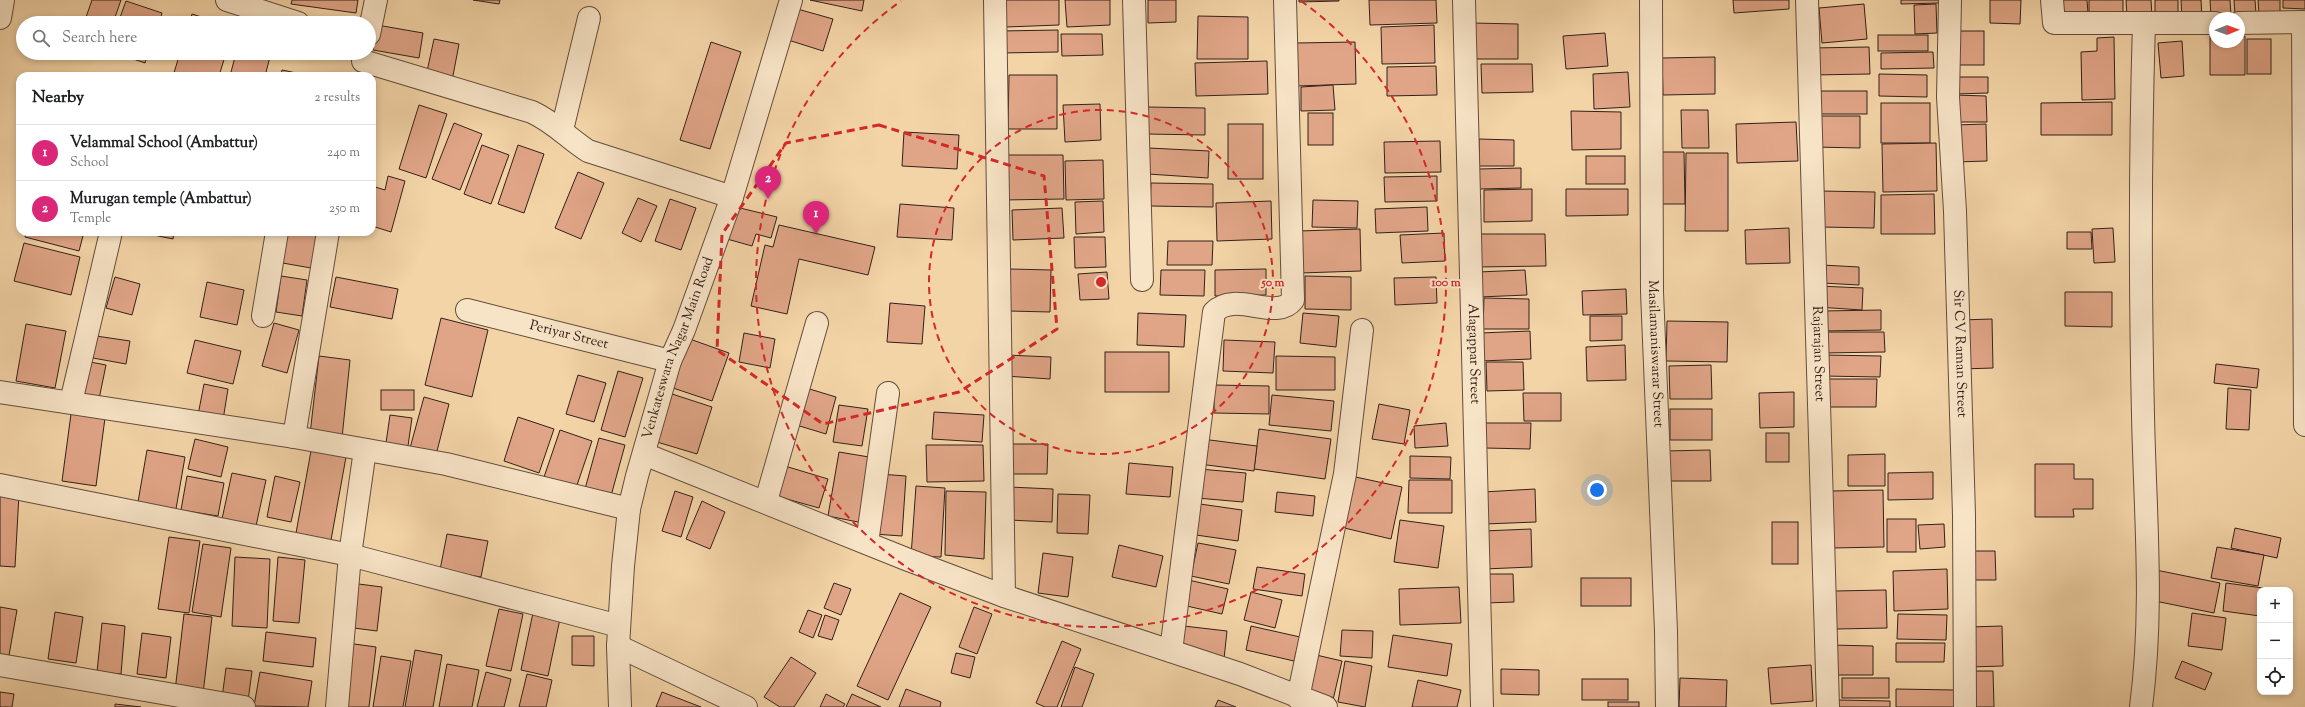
<!DOCTYPE html>
<meta charset="utf-8">
<style>
body{margin:0;font-family:"Sorts Mill Goudy",serif;background:#f6f6f6;color:#202124}
.controls{position:absolute;right:12px;bottom:12px;display:grid;overflow:hidden;border-radius:8px;box-shadow:0 2px 6px #0003}
.controls button{width:36px;height:36px;display:grid;place-items:center;padding:0;border:0;border-bottom:1px solid #e0e0e0;background:#fff;color:#202124;font:20px sans-serif}
.compass{position:absolute;left:2209px;top:12px;width:36px;height:36px;border-radius:50%;background:#fff;box-shadow:0 2px 6px #0003;rotate:89deg}
.you{position:absolute;left:1597px;top:490px;width:14px;height:14px;margin:-10px;border:3px solid #fff;border-radius:50%;background:#1a73e8;box-shadow:0 0 0 6px #1a73e833}
.badge{display:grid;place-items:center;width:26px;height:26px;border-radius:50%;background:#db2777;color:#fff;font-size:13px;font-weight:700}
.pin{position:absolute;translate:-50% -33px;filter:drop-shadow(0 1px 2px #0008)}
.pin::after{content:'';position:absolute;top:21px;width:14px;height:12px;background:inherit;clip-path:polygon(0 0,100% 0,50% 100%)}
.list{margin:0;padding:0;list-style:none}
h2{display:flex;justify-content:space-between;align-items:center;height:52px;margin:0;padding:0 16px;font-size:17px}
h2 small{font-size:13px;font-weight:400;color:#757577}
.list li{display:grid;grid-template-columns:26px 1fr auto;gap:12px;align-items:center;box-sizing:border-box;height:56px;padding:0 16px;border-top:1px solid #e0e0e0}
.list b{display:block;font-size:15px;white-space:nowrap}
.list p{margin:0;font-size:13px;white-space:nowrap;color:#757577}
.list em{font-size:13px;font-style:normal;color:#757577}
.icon{flex:none;width:22px;height:22px;fill:none;stroke:currentColor;stroke-width:2;stroke-linecap:round;stroke-linejoin:round}
.map{position:relative;flex:none;width:2305px;height:707px;overflow:hidden}
.search{position:absolute;background:#fff;box-shadow:0 2px 6px #0003;left:16px;top:16px;width:360px;height:44px;display:flex;align-items:center;gap:10px;box-sizing:border-box;padding:0 14px;border-radius:22px;color:#757577;font-size:15px}
.panel{position:absolute;background:#fff;box-shadow:0 2px 6px #0003;left:16px;top:72px;width:360px;height:164px;border-radius:12px}
.map>svg:first-child{display:block}
.building{fill:#e0a587;stroke:#332019}
.lines{fill:none;stroke-linecap:round;stroke-linejoin:round}
.minor-casing{stroke:#634d3c;stroke-width:24}
.minor{stroke:#f7e3c6;stroke-width:22}
.marked{fill:none;stroke:#d62828;stroke-width:3;stroke-dasharray:8 5;stroke-linejoin:round}
.ring{fill:none;stroke:#d62828;stroke-width:2;stroke-dasharray:7 5}
.labels{text-anchor:middle;dominant-baseline:central;stroke-width:4;stroke-linejoin:round;paint-order:stroke}
.street-label{font-size:14px;fill:#332019;stroke:#f7e3c6}
.centre{fill:#d62828;stroke:#f7e3c6;stroke-width:2}
.ring-label{font-size:12px;text-anchor:middle;font-weight:bold;fill:#d62828;stroke:#f7e3c6;stroke-width:4;stroke-linejoin:round;paint-order:stroke}
</style>
<div class="map">
<svg width="2305" height="707" viewBox="0 0 2305 707">
<rect width="100%" height="100%" fill="#f3d4a7"/>
<filter id="stains"><feTurbulence type="fractalNoise" baseFrequency=".005" numOctaves="4"/><feColorMatrix values="0 0 0 0 .2 0 0 0 0 .09 0 0 0 0 .02 0 0 0 .5 -.17"/></filter>
<radialGradient id="worn" r=".72"><stop offset=".6" stop-color="#630" stop-opacity="0"/><stop offset="1" stop-color="#630" stop-opacity=".3"/></radialGradient>
<g class="building">
<polygon points="92,0 121,0 113,23 84,23"/>
<polygon points="292,0 358,0 356,13 291,4"/>
<polygon points="473,0 500,0 499,4"/>
<polygon points="810,0 864,0 862,11"/>
<polygon points="1004,0 1059,0 1059,25 1006,27"/>
<polygon points="1065,0 1110,0 1110,25 1067,27"/>
<polygon points="1148,0 1176,0 1176,22 1148,23"/>
<polygon points="1299,0 1339,0 1339,1 1299,2"/>
<polygon points="1369,0 1436,0 1437,23 1370,25"/>
<polygon points="1733,0 1789,0 1789,9 1734,13"/>
<polygon points="1901,0 1940,0 1940,3 1901,4"/>
<polygon points="1990,0 2021,0 2020,24 1990,23"/>
<polygon points="2054,0 2087,0 2088,13 2055,14"/>
<rect x="2089" y="0" width="34" height="13"/>
<polygon points="2126,0 2151,0 2152,16 2127,17"/>
<rect x="2155" y="0" width="23" height="19"/>
<polygon points="2181,0 2201,0 2202,18 2182,19"/>
<polygon points="2210,0 2230,0 2231,15 2211,16"/>
<polygon points="2234,0 2255,0 2256,14 2235,15"/>
<polygon points="2258,0 2280,0 2280,12 2259,14"/>
<polygon points="2283,0 2305,0 2305,9 2283,8"/>
<polygon points="126,1 162,13 159,23 118,23"/>
<polygon points="1864,4 1867,39 1822,43 1819,8"/>
<polygon points="1936,4 1937,33 1915,34 1914,5"/>
<polygon points="794,8 833,19 823,51 785,39"/>
<polygon points="192,14 220,23 189,23"/>
<polygon points="1198,16 1248,17 1248,59 1197,59"/>
<polygon points="1473,23 1518,24 1518,59 1473,59"/>
<polygon points="377,25 423,33 419,58 373,50"/>
<polygon points="1434,25 1435,63 1382,64 1381,27"/>
<polygon points="1058,30 1058,52 1001,53 1001,31"/>
<rect x="1954" y="31" width="30" height="34"/>
<polygon points="1605,33 1608,66 1566,69 1563,36"/>
<polygon points="1061,34 1102,34 1103,55 1062,56"/>
<rect x="1878" y="35" width="50" height="16"/>
<polygon points="2210,36 2215,36 2215,42 2239,42 2239,36 2245,36 2245,75 2210,75"/>
<polygon points="2114,37 2115,99 2082,100 2081,52 2097,51 2097,38"/>
<polygon points="434,39 459,44 452,81 426,76"/>
<rect x="2247" y="39" width="24" height="35"/>
<polygon points="2182,41 2184,76 2161,78 2158,43"/>
<polygon points="711,42 741,52 710,149 680,140"/>
<polygon points="1355,42 1356,84 1297,86 1296,43"/>
<polygon points="1869,47 1870,74 1813,75 1812,48"/>
<polygon points="1933,52 1934,68 1881,69 1881,53"/>
<polygon points="116,53 148,53 145,63"/>
<polygon points="180,53 226,53 219,76 173,76"/>
<polygon points="236,53 271,53 265,76 230,76"/>
<polygon points="1715,57 1715,94 1663,95 1662,58"/>
<polygon points="1267,61 1268,94 1196,96 1195,63"/>
<polygon points="1481,64 1532,64 1533,92 1482,93"/>
<polygon points="1436,66 1437,95 1387,96 1387,67"/>
<polygon points="282,70 311,76 281,76"/>
<polygon points="1628,72 1630,107 1594,109 1593,74"/>
<polygon points="1879,74 1927,75 1927,97 1879,96"/>
<polygon points="1009,75 1057,75 1057,129 1008,129"/>
<polygon points="1954,77 1988,77 1988,93 1955,94"/>
<polygon points="1333,85 1335,110 1301,111 1301,87"/>
<rect x="1818" y="91" width="49" height="23"/>
<polygon points="1954,95 1986,96 1987,122 1955,122"/>
<polygon points="2112,102 2112,135 2041,135 2041,103"/>
<rect x="1881" y="103" width="49" height="40"/>
<polygon points="1100,104 1101,140 1065,142 1063,105"/>
<polygon points="419,105 447,114 426,178 399,169"/>
<polygon points="1147,107 1205,108 1205,135 1147,134"/>
<polygon points="1681,110 1708,110 1709,148 1682,148"/>
<polygon points="1571,111 1621,112 1621,149 1572,150"/>
<rect x="1308" y="113" width="25" height="32"/>
<polygon points="1815,116 1860,116 1860,148 1815,147"/>
<polygon points="1796,122 1798,161 1737,163 1736,124"/>
<polygon points="454,123 482,134 460,190 432,179"/>
<rect x="1228" y="124" width="35" height="55"/>
<polygon points="1986,124 1987,161 1956,162 1955,125"/>
<polygon points="904,132 959,135 957,169 902,166"/>
<polygon points="1479,139 1514,140 1514,166 1479,166"/>
<polygon points="1440,141 1441,172 1385,173 1384,142"/>
<polygon points="1936,143 1937,191 1883,192 1882,144"/>
<polygon points="482,145 509,155 491,204 464,194"/>
<polygon points="518,145 544,154 524,213 498,204"/>
<polygon points="1149,148 1209,151 1208,178 1148,174"/>
<polygon points="1659,152 1684,152 1685,204 1659,204"/>
<polygon points="1686,153 1728,153 1728,231 1685,231"/>
<polygon points="1003,155 1063,155 1064,199 1003,200"/>
<rect x="1586" y="156" width="39" height="28"/>
<polygon points="1103,160 1104,199 1066,200 1065,161"/>
<polygon points="1521,168 1521,188 1479,189 1479,169"/>
<polygon points="578,172 604,183 581,239 555,228"/>
<polygon points="388,176 405,181 391,232 372,226 372,186 385,190"/>
<polygon points="1437,176 1437,201 1385,202 1384,177"/>
<polygon points="1151,183 1213,184 1213,207 1150,206"/>
<polygon points="1532,189 1532,221 1484,222 1484,190"/>
<polygon points="1566,189 1628,189 1628,215 1566,216"/>
<polygon points="1821,191 1875,192 1874,228 1821,227"/>
<polygon points="1934,194 1935,234 1881,234 1881,195"/>
<polygon points="638,198 657,206 641,242 622,233"/>
<polygon points="670,199 696,208 681,250 655,241"/>
<polygon points="1313,200 1358,201 1357,228 1312,227"/>
<polygon points="1103,201 1104,232 1076,234 1075,202"/>
<polygon points="1271,201 1272,239 1217,241 1216,203"/>
<polygon points="900,204 954,208 952,240 897,237"/>
<polygon points="736,207 777,217 771,238 756,234 752,246 727,239"/>
<polygon points="1427,207 1428,231 1376,233 1375,209"/>
<polygon points="1062,208 1064,238 1013,240 1012,210"/>
<polygon points="779,225 875,247 868,275 799,259 787,314 751,306 765,245 773,247"/>
<polygon points="1789,228 1790,263 1746,264 1745,230"/>
<polygon points="2113,228 2115,262 2094,263 2092,229"/>
<polygon points="1360,229 1361,271 1300,273 1299,231"/>
<polygon points="26,232 84,232 79,251 25,237"/>
<polygon points="139,232 174,232 173,239"/>
<polygon points="282,232 318,232 311,268 277,262"/>
<polygon points="2067,232 2091,232 2092,249 2067,249"/>
<polygon points="1444,233 1445,261 1402,263 1400,235"/>
<polygon points="1476,234 1545,234 1546,266 1477,267"/>
<polygon points="1074,237 1105,237 1106,267 1075,268"/>
<polygon points="1168,241 1213,241 1212,265 1167,265"/>
<polygon points="24,243 80,257 71,295 14,281"/>
<polygon points="1822,265 1859,267 1859,285 1822,283"/>
<polygon points="1010,269 1051,270 1050,312 1009,311"/>
<polygon points="1266,269 1266,295 1215,296 1215,270"/>
<polygon points="1161,270 1205,270 1204,296 1160,295"/>
<polygon points="1525,270 1527,295 1479,297 1478,272"/>
<polygon points="1107,272 1109,299 1080,300 1078,274"/>
<polygon points="281,276 307,280 302,316 276,312"/>
<polygon points="1305,276 1351,277 1351,310 1305,309"/>
<polygon points="115,277 140,284 132,315 106,308"/>
<polygon points="336,277 398,289 392,319 330,307"/>
<polygon points="1436,277 1437,303 1395,305 1394,278"/>
<polygon points="207,282 244,290 237,325 200,317"/>
<polygon points="1818,286 1863,288 1862,310 1817,307"/>
<polygon points="1626,289 1627,314 1583,315 1582,291"/>
<polygon points="2065,292 2112,292 2112,327 2065,326"/>
<polygon points="1484,298 1529,299 1529,329 1483,329"/>
<polygon points="890,303 925,306 922,344 887,342"/>
<polygon points="1881,310 1881,330 1823,331 1822,311"/>
<polygon points="1138,313 1186,315 1184,347 1137,345"/>
<polygon points="1303,313 1339,316 1336,347 1300,343"/>
<polygon points="1590,316 1622,316 1622,340 1590,341"/>
<polygon points="441,318 488,330 472,397 425,385"/>
<polygon points="1992,319 1993,368 1961,369 1960,320"/>
<polygon points="1667,321 1728,322 1727,362 1666,361"/>
<polygon points="274,323 299,330 287,373 262,366"/>
<polygon points="26,324 66,331 55,388 16,381"/>
<polygon points="1530,331 1531,359 1481,361 1480,333"/>
<polygon points="1821,332 1884,332 1885,352 1822,353"/>
<polygon points="744,333 775,339 770,368 739,362"/>
<polygon points="96,336 130,341 126,364 93,358"/>
<polygon points="687,338 729,353 712,401 670,387"/>
<polygon points="195,340 241,351 233,384 187,373"/>
<polygon points="1224,340 1275,342 1273,373 1223,371"/>
<polygon points="1625,345 1626,380 1587,381 1586,347"/>
<rect x="1105" y="352" width="64" height="40"/>
<polygon points="1006,355 1051,357 1050,379 1005,376"/>
<polygon points="1824,355 1881,356 1880,377 1823,376"/>
<polygon points="319,356 350,360 342,438 310,434"/>
<polygon points="1276,356 1335,357 1335,390 1276,390"/>
<polygon points="85,361 106,365 98,404 77,400"/>
<polygon points="1486,362 1523,362 1524,390 1487,391"/>
<polygon points="2216,364 2259,369 2257,388 2214,383"/>
<polygon points="1711,365 1712,399 1670,399 1669,366"/>
<polygon points="618,371 643,378 625,437 601,430"/>
<polygon points="578,375 606,383 594,422 566,414"/>
<polygon points="1824,379 1877,379 1876,407 1824,407"/>
<polygon points="204,384 228,389 223,420 198,415"/>
<polygon points="1214,385 1269,386 1269,414 1214,413"/>
<polygon points="803,387 836,397 826,434 793,424"/>
<polygon points="2228,388 2251,390 2249,430 2226,429"/>
<rect x="381" y="390" width="33" height="20"/>
<polygon points="1794,392 1794,427 1760,428 1759,393"/>
<polygon points="1523,393 1561,393 1561,421 1524,421"/>
<polygon points="672,394 712,407 697,454 657,442"/>
<polygon points="1272,395 1334,401 1331,431 1269,425"/>
<polygon points="424,397 449,404 436,455 410,448"/>
<polygon points="1379,404 1410,410 1404,444 1372,439"/>
<polygon points="839,405 868,409 862,446 833,442"/>
<rect x="1670" y="409" width="42" height="31"/>
<polygon points="934,412 984,415 982,442 932,439"/>
<polygon points="71,414 105,418 96,486 62,481"/>
<polygon points="390,415 412,418 408,446 386,443"/>
<polygon points="518,417 554,429 539,473 504,461"/>
<polygon points="1446,423 1448,446 1415,448 1414,426"/>
<polygon points="1485,423 1531,423 1530,449 1485,448"/>
<polygon points="1259,429 1331,439 1325,479 1254,469"/>
<polygon points="560,430 592,441 574,494 542,483"/>
<rect x="1766" y="433" width="23" height="29"/>
<polygon points="599,438 625,445 611,496 585,489"/>
<polygon points="195,439 228,447 221,477 188,469"/>
<polygon points="1202,439 1257,446 1254,471 1199,464"/>
<polygon points="1003,444 1048,444 1047,474 1003,474"/>
<polygon points="926,445 983,445 984,481 927,482"/>
<polygon points="147,450 185,457 176,509 138,502"/>
<polygon points="1710,450 1711,481 1666,481 1665,451"/>
<polygon points="311,451 346,457 331,540 296,533"/>
<polygon points="839,452 875,458 863,523 828,516"/>
<polygon points="1885,454 1885,486 1848,486 1848,455"/>
<polygon points="1410,456 1451,457 1450,479 1410,478"/>
<polygon points="1129,463 1173,467 1170,497 1126,494"/>
<polygon points="2035,464 2074,464 2074,479 2093,479 2093,509 2073,509 2074,517 2035,517"/>
<polygon points="785,466 828,479 819,508 776,496"/>
<polygon points="1199,469 1246,473 1243,502 1197,498"/>
<polygon points="1933,472 1933,499 1888,500 1888,473"/>
<polygon points="232,473 266,480 256,526 222,519"/>
<polygon points="879,474 906,476 902,536 874,534"/>
<polygon points="187,476 224,483 218,516 181,510"/>
<polygon points="275,476 300,482 291,522 267,517"/>
<polygon points="1351,476 1402,487 1391,539 1340,527"/>
<polygon points="1409,480 1452,480 1452,513 1408,513"/>
<polygon points="916,486 945,488 941,557 911,556"/>
<polygon points="1009,487 1053,489 1052,522 1008,520"/>
<polygon points="1535,489 1536,522 1485,524 1483,492"/>
<polygon points="1883,490 1884,547 1832,548 1831,491"/>
<polygon points="675,491 693,497 681,537 662,531"/>
<polygon points="946,491 986,492 984,559 945,555"/>
<polygon points="0,492 19,494 15,567 0,566"/>
<polygon points="1277,492 1315,496 1313,516 1275,512"/>
<polygon points="1058,494 1090,495 1088,534 1057,533"/>
<polygon points="702,501 725,512 710,549 686,539"/>
<polygon points="1200,504 1242,510 1238,541 1196,535"/>
<rect x="1887" y="519" width="29" height="33"/>
<polygon points="1400,520 1444,526 1438,568 1394,562"/>
<rect x="1772" y="522" width="26" height="42"/>
<polygon points="1944,524 1945,547 1920,549 1918,525"/>
<polygon points="2235,528 2281,538 2277,558 2231,548"/>
<polygon points="1531,529 1532,567 1484,569 1483,531"/>
<polygon points="447,534 488,541 481,577 440,570"/>
<polygon points="169,537 200,541 189,613 158,609"/>
<polygon points="1198,543 1236,550 1229,584 1191,576"/>
<polygon points="203,544 231,548 221,617 192,612"/>
<polygon points="1119,545 1163,556 1156,587 1112,577"/>
<polygon points="2217,547 2264,555 2258,586 2211,578"/>
<polygon points="1968,551 1995,551 1996,580 1969,580"/>
<polygon points="1043,553 1073,557 1068,597 1038,593"/>
<polygon points="235,557 270,559 267,628 232,626"/>
<polygon points="278,557 305,560 299,623 273,621"/>
<polygon points="1257,567 1305,574 1302,596 1253,589"/>
<polygon points="1947,569 1948,609 1894,611 1893,571"/>
<polygon points="2156,570 2220,583 2214,613 2150,600"/>
<polygon points="1484,574 1513,574 1514,602 1485,603"/>
<rect x="1581" y="578" width="50" height="28"/>
<polygon points="1184,579 1228,589 1222,614 1178,604"/>
<polygon points="351,583 382,587 377,631 346,627"/>
<polygon points="834,583 851,589 841,615 824,608"/>
<polygon points="2226,583 2278,590 2260,590 2260,616 2223,611"/>
<polygon points="1459,587 1461,623 1400,625 1399,589"/>
<polygon points="1886,590 1887,628 1836,629 1835,591"/>
<polygon points="1251,592 1282,600 1275,628 1244,620"/>
<polygon points="900,593 931,607 888,700 857,686"/>
<polygon points="0,607 17,610 8,661 0,660"/>
<polygon points="974,607 992,614 977,654 959,647"/>
<polygon points="534,608 561,614 548,676 521,670"/>
<polygon points="499,609 523,614 511,671 486,666"/>
<polygon points="808,610 822,615 813,638 799,632"/>
<polygon points="55,612 83,617 76,663 48,659"/>
<polygon points="2192,613 2226,618 2222,650 2188,646"/>
<polygon points="184,614 212,617 203,694 175,691"/>
<polygon points="1898,614 1947,615 1946,640 1897,639"/>
<polygon points="825,615 839,620 832,640 818,636"/>
<polygon points="102,623 125,626 121,674 97,672"/>
<polygon points="1184,626 1227,631 1224,659 1181,655"/>
<polygon points="1251,626 1300,637 1294,661 1246,650"/>
<polygon points="2002,626 2003,666 1969,667 1969,627"/>
<polygon points="1342,630 1373,631 1372,658 1340,656"/>
<polygon points="266,632 316,638 313,667 263,661"/>
<polygon points="142,633 171,637 166,678 137,674"/>
<polygon points="1393,635 1452,644 1447,676 1388,667"/>
<polygon points="572,636 594,636 594,666 572,665"/>
<polygon points="1062,641 1081,649 1057,707 1045,707 1036,703"/>
<polygon points="347,643 376,647 369,707 344,707"/>
<polygon points="1896,643 1945,643 1944,662 1896,662"/>
<polygon points="1831,645 1873,646 1873,675 1831,675"/>
<polygon points="415,650 442,655 433,707 405,707"/>
<polygon points="956,653 975,657 970,678 951,673"/>
<polygon points="1312,654 1342,661 1333,700 1304,694"/>
<polygon points="381,656 411,661 403,707 373,707"/>
<polygon points="791,657 816,673 794,707 780,707 764,697"/>
<polygon points="1345,661 1372,666 1365,707 1338,702"/>
<polygon points="2182,661 2212,673 2205,690 2175,678"/>
<polygon points="447,664 479,670 472,707 439,707"/>
<polygon points="1811,665 1813,701 1771,704 1768,668"/>
<polygon points="1075,667 1094,674 1082,707 1061,707"/>
<polygon points="226,668 252,671 248,701 222,698"/>
<polygon points="1501,669 1539,670 1539,695 1501,694"/>
<polygon points="1968,671 1993,671 1994,707 1970,707"/>
<polygon points="260,672 312,681 308,707 254,706"/>
<polygon points="486,672 511,679 504,707 477,707"/>
<polygon points="527,674 552,680 546,707 519,707"/>
<polygon points="1680,678 1727,680 1726,707 1679,707"/>
<rect x="1842" y="678" width="47" height="20"/>
<rect x="1582" y="679" width="46" height="21"/>
<polygon points="1418,680 1461,690 1457,707 1412,707"/>
<polygon points="906,689 941,702 940,707 899,707"/>
<polygon points="1896,689 1955,690 1954,707 1896,707"/>
<polygon points="0,692 14,694 12,707 0,707"/>
<polygon points="662,692 701,707 656,707"/>
<polygon points="826,694 845,704 843,707 820,707"/>
<polygon points="852,694 881,707 846,707"/>
<polygon points="1218,700 1236,707 1215,707"/>
<polygon points="1838,700 1890,701 1890,707 1838,707"/>
<rect x="1608" y="702" width="31" height="5"/>
<polygon points="115,704 141,707 115,707"/>
</g>
<g class="lines">
<g class="minor-casing">
<g id="minor">
<polyline points="227,0 298,23"/>
<polyline points="995,0 1004,596"/>
<polyline points="1134,0 1142,280"/>
<path id="s1" d="M 1464,0 L 1482,707"/>
<path id="s2" d="M 1651,0 L 1652,292 L 1666,631 L 1667,707"/>
<path id="s3" d="M 1807,0 L 1828,707"/>
<path id="s4" d="M 1950,0 L 1948,97 L 1955,211 L 1964,515 L 1965,707"/>
<polyline points="2052,0 2054,23 2144,23"/>
<polyline points="0,18 3,0"/>
<polyline points="2239,23 2303,22 2305,425"/>
<polyline points="369,34 376,0"/>
<path d="M 363,61 L 532,112 C 554,122 568,138 588,151 L 732,197"/>
<polyline points="562,130 589,18"/>
<path id="s5" d="M 467,310 L 670,361"/>
<polyline points="263,316 277,232"/>
<polyline points="0,392 294,437 446,464 629,509"/>
<polyline points="71,402 111,232"/>
<polyline points="294,437 328,232"/>
<polyline points="644,454 906,559 1004,596 1240,674 1326,707"/>
<polyline points="0,485 350,555 619,626"/>
<polyline points="766,501 817,323"/>
<polyline points="867,543 888,393"/>
<polyline points="618,646 746,707"/>
<path d="M 1171,651 L 1214,312 C 1236,290 1276,322 1293,300 L 1285,0"/>
<polyline points="0,665 244,707"/>
<polyline points="1298,698 1345,474 1362,330"/>
<polyline points="337,707 350,555 365,450"/>
<path id="s6" d="M 620,707 L 618,646 L 623,566 L 629,509 L 637,476 L 670,361 L 684,330 L 732,197 L 791,0"/>
<path d="M 2141,707 C 2154,607 2145,515 2143,415 C 2140,284 2140,154 2144,23 L 2215,23"/>
</g>
</g>
<use href="#minor" class="minor"/>
</g>
<path class="marked" d="M 879,125 L 1044,176 L 1057,329 L 959,392 L 823,424 L 717,350 L 722,234 L 786,143 Z"/>
<g class="ring">
<circle cx="1101" cy="282" r="172"/>
<path d="M1301 1A345 345 0 1 1 901 1"/>
</g>
<g class="labels">
<g class="street-label">
<text stroke="none"><textPath href="#s5" startOffset="105">Periyar Street</textPath></text>
<text stroke="none"><textPath href="#s6" startOffset="367">Venkateswara Nagar Main Road</textPath></text>
<text stroke="none"><textPath href="#s4" startOffset="354">Sir CV Raman Street</textPath></text>
<text stroke="none"><textPath href="#s1" startOffset="354">Alagappar Street</textPath></text>
<text stroke="none"><textPath href="#s2" startOffset="354">Masilamaniswarar Street</textPath></text>
<text stroke="none"><textPath href="#s3" startOffset="354">Rajarajan Street</textPath></text>
</g>
</g>
<circle cx="1101" cy="282" r="6" class="centre"/>
<g class="ring-label">
<text x="1273" y="286">50 m</text>
<text x="1446" y="286">100 m</text>
</g>
<rect width="100%" height="100%" filter="url(#stains)"/>
<rect width="100%" height="100%" fill="url(#worn)"/>
</svg>
<div class="controls">
<button>+</button>
<button>−</button>
<button><svg class="icon" aria-label="locate" viewBox="0 0 24 24"><circle cx="12" cy="12" r="6"/><path d="M12 2v4M12 18v4M2 12h4M18 12h4"/></svg></button>
</div>
<svg class="compass" viewBox="-18 -18 36 36"><path d="M0-13l5 13h-10z" fill="#e53935"/><path d="M0 13l5-13h-10z" fill="#757577"/></svg>
<div class="you"></div>
<div class="pin badge" style="left:816px;top:234px">1</div>
<div class="pin badge" style="left:768px;top:199px">2</div>
<div class="search"><svg class="icon" aria-label="search" viewBox="0 0 24 24"><circle cx="10" cy="10" r="6"/><path d="M15 15l6 6"/></svg>Search here</div>
<section class="panel">
<h2>Nearby<small>2 results</small></h2>
<ul class="list">
<li><span class="badge">1</span><div><b>Velammal School (Ambattur)</b><p>School</p></div><em>240 m</em></li>
<li><span class="badge">2</span><div><b>Murugan temple (Ambattur)</b><p>Temple</p></div><em>250 m</em></li>
</ul>
</section>
</div>
